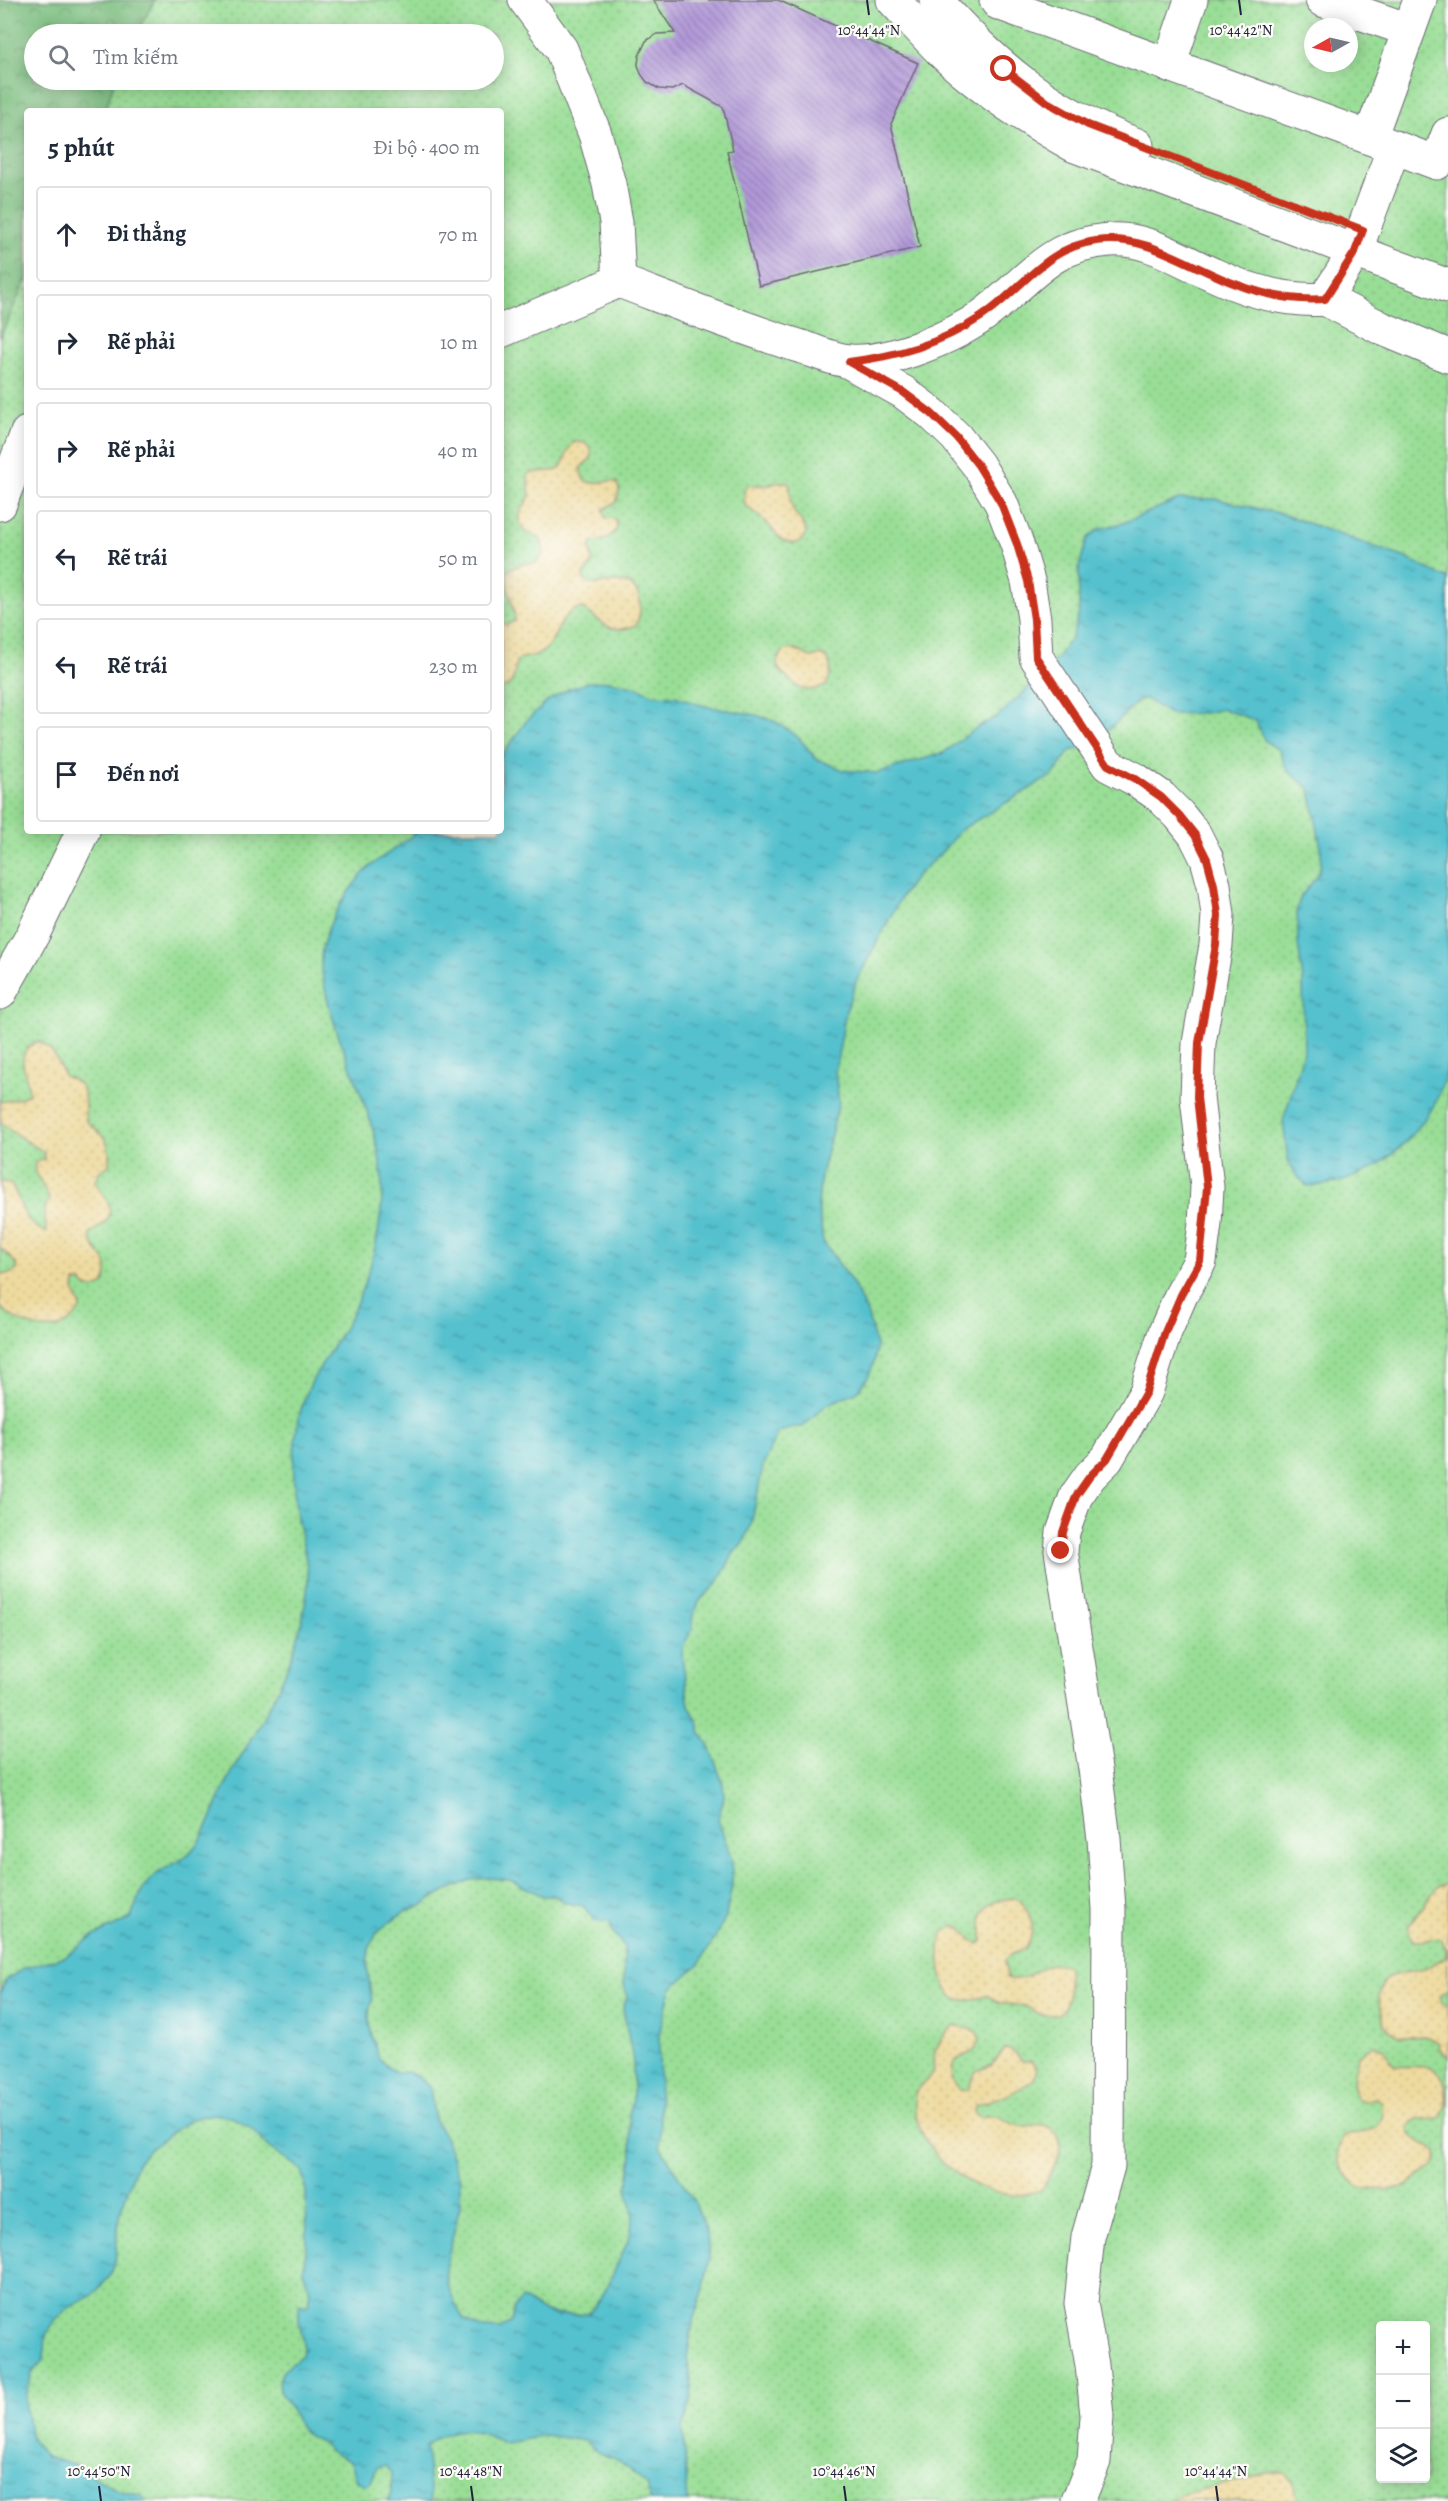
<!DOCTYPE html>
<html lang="vi">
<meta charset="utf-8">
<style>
body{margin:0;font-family:Alegreya,serif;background:#f6f6f7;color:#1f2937}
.controls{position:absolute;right:18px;bottom:18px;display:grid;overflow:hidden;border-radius:6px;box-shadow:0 3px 15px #0003}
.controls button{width:54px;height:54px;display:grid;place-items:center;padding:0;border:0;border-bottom:2px solid #e0e1e3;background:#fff;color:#1f2937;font:30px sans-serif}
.compass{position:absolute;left:1304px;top:18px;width:54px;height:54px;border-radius:50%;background:#fff;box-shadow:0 3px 15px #0003;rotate:262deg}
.stop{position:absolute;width:18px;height:18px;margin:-14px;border:4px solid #c8321e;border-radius:50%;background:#fff}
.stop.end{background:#c8321e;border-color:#fff;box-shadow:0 2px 6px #0008}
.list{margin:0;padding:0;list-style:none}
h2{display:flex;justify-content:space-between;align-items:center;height:78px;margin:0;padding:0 24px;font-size:26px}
h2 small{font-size:20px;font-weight:400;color:#747a83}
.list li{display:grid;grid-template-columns:39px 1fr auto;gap:18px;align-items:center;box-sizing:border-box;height:96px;margin:0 12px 12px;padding:0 12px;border:2px solid #e0e1e3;border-radius:6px}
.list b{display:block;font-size:22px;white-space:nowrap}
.list em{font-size:20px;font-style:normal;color:#747a83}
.icon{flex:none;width:33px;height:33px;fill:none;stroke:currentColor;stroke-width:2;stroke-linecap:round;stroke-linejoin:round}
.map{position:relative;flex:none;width:1448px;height:2501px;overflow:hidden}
.search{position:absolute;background:#fff;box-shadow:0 3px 15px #0003;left:24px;top:24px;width:480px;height:66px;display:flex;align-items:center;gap:15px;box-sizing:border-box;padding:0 21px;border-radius:33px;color:#747a83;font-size:22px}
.panel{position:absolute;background:#fff;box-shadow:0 3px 15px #0003;left:24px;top:108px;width:480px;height:726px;border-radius:6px}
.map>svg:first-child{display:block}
.grass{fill:url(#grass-dots);stroke:#5e8068;stroke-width:1.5;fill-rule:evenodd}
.forest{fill:url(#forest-crowns);stroke:#4e705d;stroke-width:1.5}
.sand{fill:url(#sand-dots);stroke:#887e6c;stroke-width:1.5}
.water{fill:url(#water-ripples);stroke:#3c7284;stroke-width:1.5;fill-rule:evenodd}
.building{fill:url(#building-back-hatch)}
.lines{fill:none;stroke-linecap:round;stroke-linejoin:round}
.minor-casing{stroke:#6c6972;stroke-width:35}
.minor{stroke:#fff;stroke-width:33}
.route{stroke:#c8321e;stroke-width:8}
.ticks{fill:none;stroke:#22223b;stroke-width:2}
.ticks-label{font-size:15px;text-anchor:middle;fill:#22223b;stroke:#fdfcf7;stroke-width:4.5;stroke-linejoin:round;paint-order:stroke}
</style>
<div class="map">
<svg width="1448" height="2501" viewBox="0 0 1448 2501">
<defs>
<pattern id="grass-dots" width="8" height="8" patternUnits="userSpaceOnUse" patternTransform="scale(1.5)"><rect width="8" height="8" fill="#99de96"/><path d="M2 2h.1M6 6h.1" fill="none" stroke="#84be82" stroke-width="1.8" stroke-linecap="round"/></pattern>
<pattern id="forest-crowns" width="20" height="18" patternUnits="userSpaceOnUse" patternTransform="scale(1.5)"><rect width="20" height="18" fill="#7abd7f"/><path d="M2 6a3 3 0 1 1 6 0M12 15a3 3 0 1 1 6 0" fill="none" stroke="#649969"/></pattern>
<pattern id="sand-dots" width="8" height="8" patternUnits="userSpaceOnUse" patternTransform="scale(1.5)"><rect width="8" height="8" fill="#eeda9e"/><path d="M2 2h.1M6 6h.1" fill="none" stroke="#ccbb89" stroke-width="1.8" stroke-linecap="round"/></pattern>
<pattern id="water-ripples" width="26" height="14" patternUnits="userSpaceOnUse" patternTransform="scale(1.5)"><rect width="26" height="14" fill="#55c1ce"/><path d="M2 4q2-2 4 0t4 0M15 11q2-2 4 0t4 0" fill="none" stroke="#469ca8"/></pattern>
<pattern id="building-back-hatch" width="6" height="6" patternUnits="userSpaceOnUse" patternTransform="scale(1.5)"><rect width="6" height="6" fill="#b198d8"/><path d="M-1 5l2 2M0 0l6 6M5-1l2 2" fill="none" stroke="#907cb0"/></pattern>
</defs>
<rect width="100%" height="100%" fill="#fdfcf7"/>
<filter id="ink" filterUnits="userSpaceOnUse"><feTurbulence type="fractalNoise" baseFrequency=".0167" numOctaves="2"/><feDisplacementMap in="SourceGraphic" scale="12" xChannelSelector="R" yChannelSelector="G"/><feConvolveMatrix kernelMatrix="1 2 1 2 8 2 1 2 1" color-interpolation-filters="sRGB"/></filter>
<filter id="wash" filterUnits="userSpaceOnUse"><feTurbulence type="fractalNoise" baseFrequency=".008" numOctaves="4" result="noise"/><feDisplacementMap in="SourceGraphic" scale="24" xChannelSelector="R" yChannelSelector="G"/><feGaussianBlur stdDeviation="1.35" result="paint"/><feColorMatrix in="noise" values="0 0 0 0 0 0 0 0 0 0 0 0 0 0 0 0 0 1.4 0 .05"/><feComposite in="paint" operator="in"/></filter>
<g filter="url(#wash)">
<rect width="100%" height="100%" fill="#f5edd9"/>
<path class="grass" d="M 0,0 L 1448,0 L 1448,2501 L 0,2501 ZM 1313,27 L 1349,27 L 1349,63 L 1313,63 ZM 34,34 L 494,34 L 494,80 L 34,80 ZM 27,111 L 501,111 L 501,831 L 27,831 ZM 1380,2326 L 1426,2326 L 1426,2478 L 1380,2478 Z"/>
<polygon class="forest" points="0,0 155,0 136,34 34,34 34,80 115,80 105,111 27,111 27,277 0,338"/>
<g class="sand">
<path d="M 575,442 C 586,442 593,446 591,458 L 581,467 C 580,494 604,477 617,482 L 619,489 L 617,501 L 603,510 L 606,518 L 614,519 L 617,523 L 616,531 L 606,539 L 592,543 L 590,548 L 593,562 L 583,575 L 584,580 L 591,584 C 601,585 611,581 620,582 C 643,584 643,610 636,625 C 609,637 603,621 582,608 C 560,611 559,635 546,649 C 538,658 525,655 516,661 C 515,673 515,685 501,689 L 501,622 L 506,625 L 515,621 C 515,603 503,587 508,570 L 521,564 L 535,563 L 544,553 L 540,538 L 525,532 L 520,524 L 520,513 L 530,496 L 528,475 L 531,473 L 558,470 C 567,462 565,449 575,442 Z"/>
<path d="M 777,482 L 789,482 C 791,492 789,503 794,512 C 800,520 804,522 806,533 L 802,540 L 794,544 L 782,540 L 765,521 L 745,505 L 744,491 L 747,486 C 758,483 766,489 777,482 Z"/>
<path d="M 795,649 L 810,657 L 821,655 L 827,658 C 832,668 831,676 826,686 C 820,688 813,690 807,690 C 799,689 796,685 790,680 C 778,669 770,665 785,650 Z"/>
<path d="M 38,1041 C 55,1050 57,1060 64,1076 C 92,1085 82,1099 86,1121 C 104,1136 111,1140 109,1165 L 99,1172 L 95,1181 C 101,1193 117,1207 106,1221 C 102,1226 94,1230 90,1234 C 91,1256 117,1255 103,1285 L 94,1288 L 86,1287 L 81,1282 L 75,1282 L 74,1290 L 81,1307 C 63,1342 23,1328 0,1307 L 0,1274 L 9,1274 L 17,1270 L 16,1263 L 0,1248 L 0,1182 L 10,1183 C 23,1200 21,1226 47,1232 L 44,1212 L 49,1198 L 34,1168 L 36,1162 L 44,1159 L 44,1152 L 12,1132 L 0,1121 L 0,1102 L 21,1098 L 29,1093 C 27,1070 12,1054 38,1041 Z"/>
<path d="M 1448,1883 L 1448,1989 L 1439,1995 L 1441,2002 L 1448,2006 L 1448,2057 L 1440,2049 L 1439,2043 C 1421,2030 1418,2040 1401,2036 C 1395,2035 1389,2029 1384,2025 L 1379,1996 L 1383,1982 L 1390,1976 L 1425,1969 L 1446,1956 L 1446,1949 L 1441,1939 C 1431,1936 1423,1944 1412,1940 L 1408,1927 L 1438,1886 Z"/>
<path d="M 1013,1898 L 1019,1899 C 1033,1917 1037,1929 1025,1949 L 1010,1955 L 1005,1961 L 1007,1978 C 1032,1986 1045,1952 1068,1968 L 1068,1998 L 1064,2009 L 1058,2014 L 1041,2015 L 1025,2006 L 1000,2003 L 989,1996 C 979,1997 967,2003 956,1998 C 938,1989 937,1948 944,1932 L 953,1926 L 961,1927 L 971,1940 L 979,1944 L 983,1941 C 979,1910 980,1903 1013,1898 Z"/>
<path d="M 954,2025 L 976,2031 L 980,2040 L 974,2051 L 954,2061 C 952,2073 950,2081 960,2090 L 968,2090 L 976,2071 L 992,2065 L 1004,2050 L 1008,2049 L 1016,2053 L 1022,2061 L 1031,2061 L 1037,2068 L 1034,2079 C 1023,2087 1008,2096 994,2099 C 987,2102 982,2102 975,2106 L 974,2112 L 980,2117 C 1003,2113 1001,2121 1019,2126 C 1028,2128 1038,2122 1047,2126 C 1075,2138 1051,2173 1041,2190 C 1032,2193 1023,2196 1014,2195 C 965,2194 908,2143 915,2093 L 932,2074 L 935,2051 L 944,2035 Z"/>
<path d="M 1374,2045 L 1383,2049 L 1395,2066 C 1415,2069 1440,2059 1445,2086 C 1448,2099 1447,2106 1440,2118 L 1418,2119 L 1408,2127 C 1411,2143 1426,2142 1437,2151 C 1438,2165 1431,2169 1419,2176 C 1415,2178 1412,2182 1408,2185 C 1395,2192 1374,2189 1360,2188 C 1343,2174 1330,2159 1343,2137 C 1363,2129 1387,2137 1382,2103 L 1375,2098 L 1365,2101 L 1358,2099 C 1350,2085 1354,2071 1358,2056 Z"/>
<polygon points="1267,2473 1285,2473 1293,2484 1298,2501 1170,2501 1181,2495"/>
</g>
<path class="water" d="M 1179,499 L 1217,499 L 1282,514 L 1406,558 L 1448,579 L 1448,1063 C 1444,1078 1441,1094 1433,1107 C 1402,1154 1365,1184 1308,1186 L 1298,1177 L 1288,1161 L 1283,1121 L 1304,1051 L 1303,979 L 1298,944 L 1297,908 L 1301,896 L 1318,875 L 1321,863 L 1321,848 L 1310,789 L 1287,770 L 1279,750 L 1265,741 L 1255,720 L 1223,709 L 1205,713 L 1170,714 L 1144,698 C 1134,703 1130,708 1122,717 C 1108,731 1089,747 1070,751 L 1053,775 L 960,830 L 940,854 L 916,876 L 900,899 L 856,982 L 846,1011 L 835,1072 L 839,1102 L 821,1175 L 818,1205 L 823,1241 L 853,1284 L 867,1313 L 876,1345 L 875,1358 L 869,1376 L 858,1391 L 826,1405 L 803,1427 L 792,1427 L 777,1433 L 763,1466 L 751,1525 L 744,1541 L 734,1553 L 717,1584 L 700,1600 L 692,1618 L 693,1628 L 683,1646 L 682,1656 L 689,1705 L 698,1722 L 701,1734 L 711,1749 L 723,1784 L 724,1797 L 718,1819 L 732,1861 L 732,1885 L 726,1916 L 715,1938 L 699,1964 L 671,1989 L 659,2034 L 660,2146 L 695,2203 L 707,2233 L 709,2262 L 702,2296 L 694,2316 L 687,2357 L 692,2386 L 691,2400 L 683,2429 L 688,2501 L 649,2501 L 648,2486 L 616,2459 L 597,2452 L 585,2441 L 544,2435 L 506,2444 C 477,2429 454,2422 426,2445 L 431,2501 L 388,2501 L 391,2492 L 392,2473 L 386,2466 L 377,2467 L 371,2482 L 366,2485 L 357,2481 L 351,2462 L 331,2452 L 319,2441 L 306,2435 L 299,2427 L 292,2410 L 281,2395 L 279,2382 L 283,2370 L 302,2355 L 304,2348 L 299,2320 L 299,2304 L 308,2305 L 310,2290 L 303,2271 L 307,2245 L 306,2190 L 301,2170 L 265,2144 L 252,2129 L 232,2117 L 214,2114 L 203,2116 L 190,2120 L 177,2129 L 150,2149 L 137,2163 L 119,2216 L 115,2263 L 110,2276 L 92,2296 L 66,2309 L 52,2325 L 46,2335 L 44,2359 L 32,2373 L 25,2401 L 31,2439 L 46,2457 L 77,2466 L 104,2483 L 120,2491 L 142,2496 L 146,2501 L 0,2501 L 0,1992 L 6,1980 L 24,1968 L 66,1956 L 90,1938 L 131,1918 C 136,1903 142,1886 154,1876 C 170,1863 184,1863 197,1844 C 212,1824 217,1800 229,1778 C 256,1728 288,1682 301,1625 C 304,1611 308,1592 308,1577 C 307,1557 301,1537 297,1518 C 293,1488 292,1457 297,1427 C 306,1376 331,1356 352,1313 C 369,1278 380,1236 382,1196 C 385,1125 341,1061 326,993 C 323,977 318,962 323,945 C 330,917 354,877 378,860 C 392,850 405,844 416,831 L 501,831 L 501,757 L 527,720 L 550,699 L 569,689 L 589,682 L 610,681 L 637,687 L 654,695 L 675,696 L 704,706 L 756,715 L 776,722 L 799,738 L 816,759 L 843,770 L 877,773 L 943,753 L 978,727 L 997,717 L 1022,694 L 1058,657 L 1072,637 L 1079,613 L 1079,567 L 1087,539 L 1099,529 L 1123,523 ZM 489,1878 L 510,1880 L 543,1896 L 556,1896 L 563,1902 L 583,1906 L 596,1922 L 610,1922 L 612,1932 L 624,1946 L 624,1984 L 627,1997 L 623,2008 L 633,2061 L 633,2100 L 629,2115 L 632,2156 L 627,2188 L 633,2215 L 630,2236 L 610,2281 L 601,2298 L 588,2314 C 574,2315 556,2317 543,2311 C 534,2307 532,2302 521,2299 L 514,2308 L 511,2322 L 501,2329 L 481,2328 L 464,2320 L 457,2307 L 447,2284 L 445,2269 L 460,2206 L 460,2179 L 444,2135 L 435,2121 L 430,2088 L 419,2077 L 408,2072 L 398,2073 L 387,2067 L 378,2057 L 369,2025 L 369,2012 L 372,2001 L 367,1966 L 369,1949 L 376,1934 L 387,1924 L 407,1910 L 422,1906 L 430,1899 L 470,1880 Z"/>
<g id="blocks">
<polygon class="building" points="653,0 778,0 918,63 891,124 920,247 759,286 727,151 733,150 723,107 683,85 672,90 659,89 647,82 641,74 638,65 639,56 646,41 657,34 675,33"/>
</g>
</g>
<g filter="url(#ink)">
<use href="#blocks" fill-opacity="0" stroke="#6c6972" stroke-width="1.5"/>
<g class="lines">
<g class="minor-casing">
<g id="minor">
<polyline points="525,0 561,49 595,134 609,184 616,222 619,281"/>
<path d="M 893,0 C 910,18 927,37 944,54 C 982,90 1027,119 1073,145 L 1448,286"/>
<path d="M 936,0 C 997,69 1051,112 1137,145"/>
<polyline points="996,0 998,3 1370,138"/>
<polyline points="1322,0 1409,30"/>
<polyline points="1420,0 1370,138 1437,163 1448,134"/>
<polyline points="1169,65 1191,0"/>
<polyline points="1325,299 1381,328 1448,356"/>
<path d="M 501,331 L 619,281 C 680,304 740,328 802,347 C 817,352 834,360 850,361 C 889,364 954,337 985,314 C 1030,280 1048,244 1110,240 C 1147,237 1180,260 1212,274 C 1248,291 1285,302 1325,299 L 1355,252 L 1394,147"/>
<polyline points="849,362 903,392 931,413 956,437 978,465 1001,503 1017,544 1028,581 1034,619 1036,657 1108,765 1135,779 1161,797 1179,815 1195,835 1207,859 1214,885 1218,915 1216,945 1199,1043 1197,1097 1207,1187 1205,1224 1200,1261 1181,1295 1165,1332 1146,1392 1107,1459 1090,1476 1076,1496 1063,1532 1061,1551 1095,1769 1104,1839 1109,1909 1108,2166 1088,2237 1081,2303 1092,2365 1097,2416 1094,2461 1078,2501"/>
<polyline points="0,504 27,433"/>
<polyline points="0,993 33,934 83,831"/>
</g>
</g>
<use href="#minor" class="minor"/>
</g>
</g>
<g class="lines" filter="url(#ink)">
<path class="route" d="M 1004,69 L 1047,102 L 1088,125 L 1363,230 L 1355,252 L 1325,299 C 1285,302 1248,291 1212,274 C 1174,257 1140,235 1096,241 C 1045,247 1021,291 981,317 C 940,344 897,356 849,362 L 903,392 L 931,413 L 956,437 L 978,465 L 1001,503 L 1017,544 L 1028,581 L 1034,619 L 1036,657 L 1108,765 L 1135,779 L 1161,797 L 1179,815 L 1195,835 L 1207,859 L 1214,885 L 1218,915 L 1216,945 L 1199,1043 L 1197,1097 L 1207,1187 L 1200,1261 L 1181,1295 L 1165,1332 L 1146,1392 L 1107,1459 L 1090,1476 L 1076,1496 L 1063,1532 L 1061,1551"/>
</g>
<path class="ticks" d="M 867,0 L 869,15M 1239,0 L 1241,15M 99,2486 L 101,2501M 471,2486 L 473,2501M 844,2486 L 846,2501M 1216,2486 L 1218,2501"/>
<g class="ticks-label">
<text x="869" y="35">10°44'44"N</text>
<text x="1241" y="35">10°44'42"N</text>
<text x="99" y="2476">10°44'50"N</text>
<text x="471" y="2476">10°44'48"N</text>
<text x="844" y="2476">10°44'46"N</text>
<text x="1216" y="2476">10°44'44"N</text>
</g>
</svg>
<div class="controls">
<button>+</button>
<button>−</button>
<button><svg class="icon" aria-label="layers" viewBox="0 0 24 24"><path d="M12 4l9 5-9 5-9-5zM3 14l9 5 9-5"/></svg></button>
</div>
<svg class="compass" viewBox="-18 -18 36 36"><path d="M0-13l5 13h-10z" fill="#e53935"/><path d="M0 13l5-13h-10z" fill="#747a83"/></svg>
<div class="stop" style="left:1004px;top:69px"></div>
<div class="stop end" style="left:1061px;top:1551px"></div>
<div class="search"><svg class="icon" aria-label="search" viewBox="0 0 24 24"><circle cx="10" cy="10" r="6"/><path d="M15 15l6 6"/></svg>Tìm kiếm</div>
<section class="panel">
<h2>5 phút<small>Đi bộ · 400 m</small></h2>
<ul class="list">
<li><svg class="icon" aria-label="ahead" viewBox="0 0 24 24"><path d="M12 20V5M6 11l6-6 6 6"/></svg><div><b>Đi thẳng</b></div><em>70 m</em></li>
<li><svg class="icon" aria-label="right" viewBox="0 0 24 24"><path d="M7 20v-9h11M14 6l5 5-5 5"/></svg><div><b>Rẽ phải</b></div><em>10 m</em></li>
<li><svg class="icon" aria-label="right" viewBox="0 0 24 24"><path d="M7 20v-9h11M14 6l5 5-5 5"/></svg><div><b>Rẽ phải</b></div><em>40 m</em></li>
<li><svg class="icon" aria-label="left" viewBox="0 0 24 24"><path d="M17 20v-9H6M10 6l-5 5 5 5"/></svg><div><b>Rẽ trái</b></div><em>50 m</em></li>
<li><svg class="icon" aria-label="left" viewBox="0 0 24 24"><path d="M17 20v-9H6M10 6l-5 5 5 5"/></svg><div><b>Rẽ trái</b></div><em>230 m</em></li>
<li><svg class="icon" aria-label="arrive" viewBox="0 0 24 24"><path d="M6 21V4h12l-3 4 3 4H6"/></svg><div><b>Đến nơi</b></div></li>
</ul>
</section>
</div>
